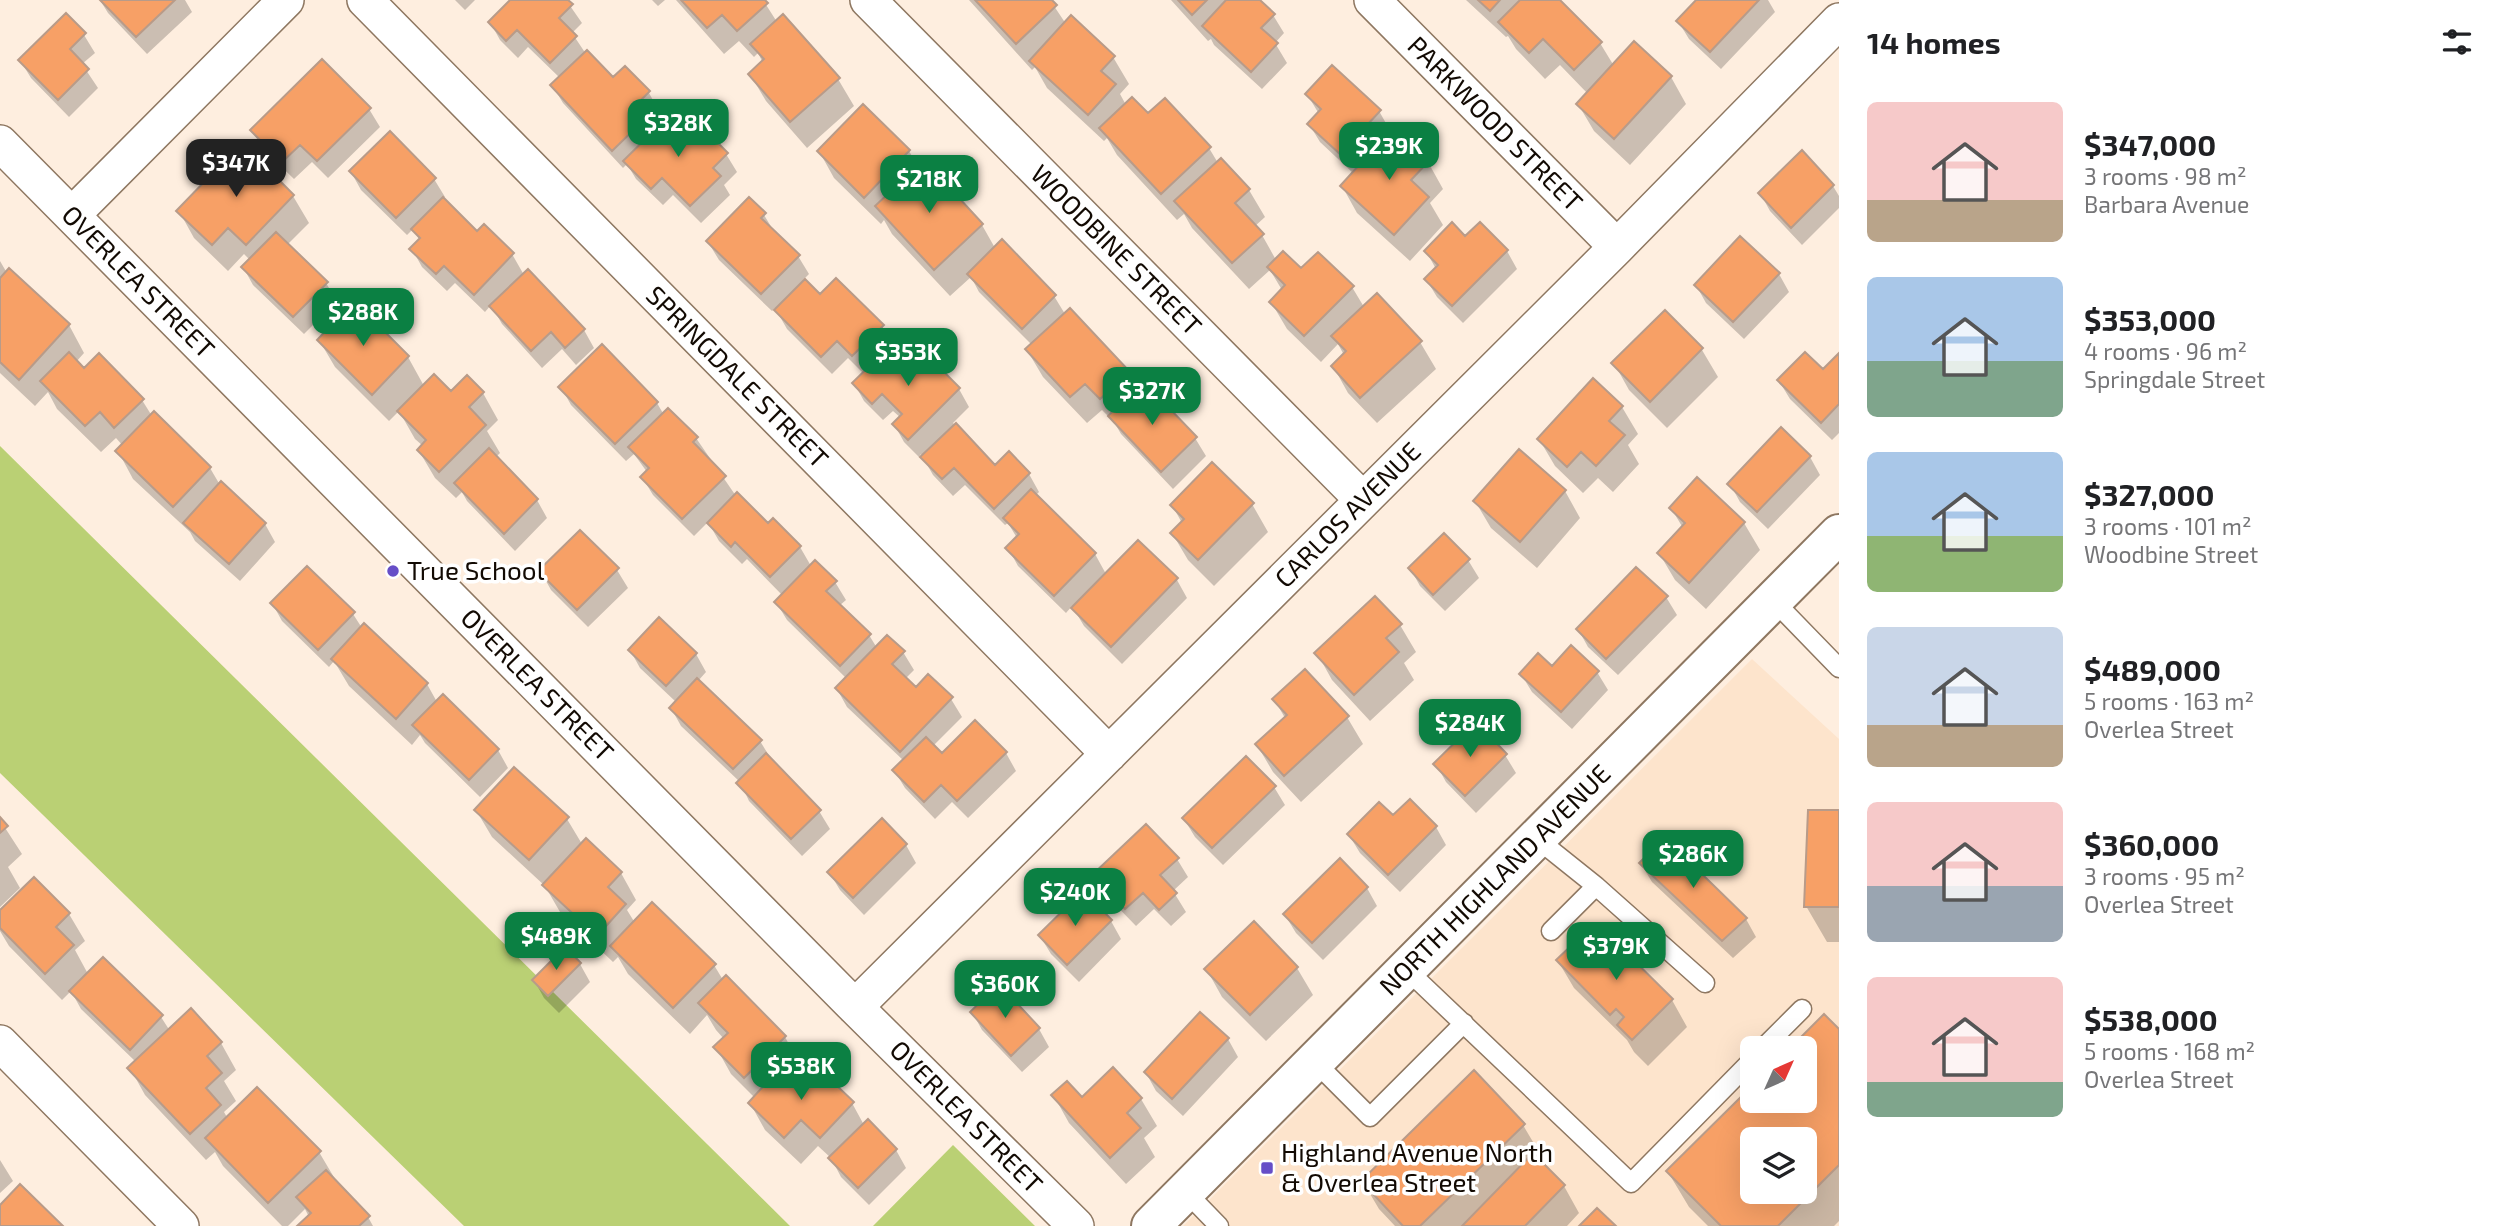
<!DOCTYPE html>
<html lang="en">
<head>
<meta charset="utf-8">
<style>
  body { margin:0; font-family:"Exo 2",sans-serif; background:#f6f6f6; color:#202124; height:100vh; display:flex; flex-direction:column; font-size:26px; white-space:nowrap }
  * { box-sizing:border-box; margin:0 }
  p { font-size:23px; color:#757577 }
  .icon { flex:none; width:38px; height:38px; fill:none; stroke:currentColor; stroke-width:2; stroke-linecap:round; stroke-linejoin:round }
  .map { position:relative; flex:1; overflow:hidden }
  .drawer { display:flex; flex-direction:column; background:#fff; width:665px }
  .drawer>* { flex:none }
  .needle { width:46px; rotate:45deg }
  .fabs { position:absolute; left:1740px; top:1036px; display:grid; gap:14px }
  .fabs a { display:grid; place-items:center; width:77px; height:77px; border-radius:10px; background:#fff; box-shadow:0 7px 28px #0002; font-size:35px }
  .price { position:absolute; translate:-50% -60px; padding:0 16px; border-radius:14px; background:#0b8043; color:#fff; font-size:23px; line-height:46px; filter:drop-shadow(0 2px 4px #0008) }
  .price::after { content:''; position:absolute; left:50%; top:42px; width:21px; height:16px; margin-left:-10px; background:inherit; clip-path:polygon(0 0,100% 0,50% 100%) }
  .price.selected { background:#222; color:#fff }
  ul { padding:0; list-style:none }
  li { display:flex; align-items:center; gap:21px; height:175px; padding:0 28px }
  li span { display:grid; place-items:center; flex:none; width:196px; height:140px; border-radius:10px; color:#555 }
  li>.icon { margin-inline-start:auto }
  span .icon { width:84px; height:84px; fill:#fffc; stroke-width:1 }
  li b { font-size:30px }
  h2 { display:flex; justify-content:space-between; align-items:center; height:84px; padding:0 28px; font-size:30px }
  main { display:flex; flex:1; min-height:0 }
  .map>svg:first-child { display:block }
  .built { fill:#fde4cc; fill-rule:evenodd }
  .green { fill:#bad074 }
  .shadow { fill:#0003; fill-rule:evenodd }
  .building { fill:#f7a066; stroke:#b89b89; stroke-width:2; fill-rule:evenodd }
  .lines { fill:none; stroke-linecap:round; stroke-linejoin:round }
  .service-casing { stroke:#8e7761; stroke-width:21 }
  .minor-casing { stroke:#8e7761; stroke-width:38 }
  .tertiary-casing { stroke:#8e7761; stroke-width:42 }
  .service { stroke:#fff; stroke-width:18 }
  .minor { stroke:#fff; stroke-width:35 }
  .tertiary { stroke:#fff; stroke-width:38 }
  .poi-dot { fill:#664ec7; stroke:#fff; stroke-width:2.5 }
  .labels { text-anchor:middle; stroke-width:7; stroke-linejoin:round; paint-order:stroke }
  .street-label { font-size:26px; fill:#120a03; stroke:#fff }
  .poi-label { font-size:26px; fill:#120a03; stroke:#fff; text-anchor:start }
</style>
</head>
<body>
<main>
<div class="map">
<svg width="1839" height="1226" viewBox="0 0 1839 1226">
  <rect width="100%" height="100%" fill="#feeedf"/>
  <!-- built -->
  <path class="built" d="M1752 659 1839 739V1226H1183ZM1752 1048H1804V1101H1752ZM1752 1139H1804V1192H1752Z"/>
  <!-- green -->
  <path class="green" d="M0 446 790 1226H464L0 773Z
    M953 1145 1035 1226H873Z"/>
  <!-- shadow -->
  <path class="shadow" d="M100 0H185L192 12 147 54 108 13Z
    M455 0H475L465 10Z
    M513 0H566L582 23 572 33 586 54 613 80 625 68 649 93 659 111 649 119 656 131H681L726 154 737 172 724 185 730 195 701 223 673 195 663 205 636 179 627 164 623 168 563 103 552 85 560 78 528 47 518 58 500 40 490 22Z
    M652 0H665L658 6Z
    M676 0H763L777 22 838 79 854 106 807 148 766 101 750 74 763 63 758 53 754 57 739 41 724 54Z
    M969 0H1050L1066 24 1113 57 1129 84 1120 94 1126 105 1209 148 1218 163 1249 190 1265 217 1254 227 1262 235 1276 260 1352 287 1364 307 1420 342 1436 369 1377 423 1348 393 1333 366 1344 355 1338 344 1321 362 1287 329 1271 302 1282 290 1270 270 1249 289 1192 228 1184 214 1177 220 1117 155 1107 138 1104 141 1047 88 1035 67 1032 70Z
    M1171 0H1257L1273 15 1284 33 1275 43 1287 63 1262 89 1214 45 1211 39 1208 41Z
    M1466 0H1558L1600 43 1614 66 1671 77 1686 104 1630 165 1594 131 1578 104 1588 94 1560 65 1545 79 1516 49 1508 36 1506 37Z
    M1698 0H1768L1775 12 1721 69 1689 39 1678 21Z
    M84 35 95 53 82 64 98 88 69 117 31 78 20 60Z
    M1307 94 1379 111 1391 132 1428 162 1443 189 1430 203 1443 225 1410 261 1357 213 1342 186 1353 173 1320 142 1309 124 1319 114Z
    M863 106 909 151 919 168 982 225 995 248 1054 296 1065 314 1128 373 1138 389 1195 438 1206 456 1173 489 1121 434 1114 422 1102 410 1087 423 1043 377 1027 350 1032 345 979 292 971 277 950 296 892 234 884 220 881 224 834 178 819 151Z
    M369 109 380 127 328 178 312 162 294 179 262 148 252 130Z
    M351 172 434 179 445 197 442 199 477 233 512 254 524 275 584 330 594 348 576 365 562 349 542 368 502 324 491 305 485 312 455 283 447 291 422 267 412 249 420 241 413 229 407 235 361 190Z
    M1833 186 1839 196V208L1802 245 1770 211 1760 193Z
    M293 196 309 223 287 245 326 283 337 301 304 334 253 285 243 267 250 260 244 254 228 271 194 238 179 211Z
    M764 215 775 233 798 256 809 274 803 280 820 297 882 326 893 344 886 351 901 365 918 348 959 389 969 407 953 423 995 467 1009 453 1029 474 1039 492 1035 496 1095 554 1106 574 1138 542 1177 580 1187 598 1122 664 1084 626 1072 606 1066 613 1018 566 1008 548 1017 538 1008 523 1005 525 965 485 953 496 933 475 921 454 919 457 904 442 894 424 901 418 893 411 883 420 864 401 854 383 864 374 848 358 832 374 787 329 775 308 772 311 719 260 708 242Z
    M1465 238 1507 251 1517 269 1463 323 1437 297 1426 279 1436 269 1426 251Z
    M0 261 7 273 69 325 84 353 76 362 84 370 142 400 152 416 154 414 210 468 220 485 265 524 275 542 240 581 195 541 190 532 133 479 118 451 123 446 116 438 101 452 57 409 48 392 35 406 0 373Z
    M1779 274 1789 292 1744 339 1706 303 1696 285Z
    M1665 312 1702 350 1718 377 1667 428 1629 390 1614 363Z
    M319 340 408 357 424 386 451 393H483L498 420 487 431 500 453 496 457 537 500 547 518 515 551 467 501 462 492 456 498 435 478 419 451 423 446 415 439 399 411 389 421 335 367Z
    M602 347 657 403 664 415 696 438 736 496 768 525 800 547 811 566 835 582 846 600 839 606 869 635 877 648 903 652 914 670 905 679 916 689 951 699 962 717 933 746 942 756 1006 753 1016 771 968 818 952 802 935 819 905 788 894 770 904 761 847 707 837 689 847 679 787 620 776 602 783 596 747 559 742 564 719 541 708 522 694 536 653 495 642 477 647 472 634 454 626 461 571 405 561 387Z
    M1839 356V433L1832 440 1790 399 1779 381 1823 372Z
    M1622 407 1638 434 1628 445 1639 464 1613 492 1598 478 1583 493 1555 466 1539 439Z
    M1810 457 1820 475 1768 529 1740 502 1730 484Z
    M1697 480 1744 523 1760 550 1706 609 1675 580 1659 553 1683 528 1671 508Z
    M1565 491 1580 518 1537 568 1491 528 1475 501Z
    M1252 504 1268 532 1214 586 1188 560 1172 533 1182 523 1172 505Z
    M1468 560 1479 578 1445 611 1420 586 1410 568Z
    M617 570 628 588 588 627 551 590 541 572Z
    M1666 597 1677 615 1618 675 1588 647 1578 629Z
    M272 603 353 614 362 628 427 684 437 702 498 750 508 768 480 797 425 743 420 735 412 745 349 686 334 661 329 667 282 621Z
    M659 620 696 654 706 672 698 681 760 741 771 759 819 811 830 829 802 856 749 801 740 782 681 726 671 708 676 702 640 668 630 650Z
    M1400 625 1416 652 1404 663 1414 680 1370 721 1332 680 1317 653Z
    M1552 668 1597 672 1608 690 1572 729 1532 692 1521 674Z
    M1274 699 1347 717 1363 744 1301 802 1273 772 1257 745 1285 718Z
    M1505 755 1516 773 1476 813 1446 782 1436 764Z
    M1274 787 1285 805 1223 865 1195 837 1184 819Z
    M476 810 567 819 582 844 621 873 636 900 627 910 635 923 714 965 723 980 726 977 785 1037 800 1064 789 1076 800 1087 852 1103 864 1125 896 1150 906 1168 869 1205 841 1177 831 1158 818 1146 801 1164 765 1130 750 1103 755 1098 731 1074 716 1047 724 1039 716 1030 707 1015 690 1034 628 974 618 957 613 962 560 912 545 886 492 837Z
    M1839 812V942H1827L1806 906Z
    M1393 818 1436 827 1446 845 1400 892 1360 853 1349 835Z
    M0 820 22 854 8 867 20 888 0 907Z
    M906 845 916 863 864 915 840 890 829 872Z
    M1177 859 1188 877 1173 891 1186 912 1171 926 1154 909 1136 926 1105 894 1095 876Z
    M1340 861 1367 888 1377 906 1323 960 1296 933 1285 915Z
    M1641 864 1746 919 1756 937 1733 958 1652 882Z
    M34 879 69 914 85 941 75 950 88 974 161 1017 170 1031 221 1043 236 1070 224 1081 236 1101 224 1112 228 1119 319 1152 335 1179 368 1217 373 1226H299L309 1217 305 1209 288 1226H282L223 1166 215 1152 206 1160 145 1095 130 1068 136 1062 81 1009 71 991 62 1000 9 946 0 931V912Z
    M1083 893 1111 921 1121 939 1079 982 1051 954 1040 936Z
    M1558 961 1672 1000 1687 1027 1648 1066 1634 1052 1627 1040 1574 988Z
    M580 964 590 982 559 1013 544 998 534 980Z
    M1297 968 1313 995 1266 1041 1222 997 1207 970Z
    M972 1012 1039 1029 1049 1047 1022 1072 982 1030Z
    M1824 1016 1839 1031V1221L1834 1226H1708L1689 1207 1668 1172 1752 1101H1804V1048H1792ZM1752 1139H1804V1192H1752Z
    M1228 1039 1238 1057 1183 1116 1156 1091 1146 1073Z
    M1113 1069 1141 1099 1157 1126 1144 1138 1155 1157 1126 1184 1069 1123 1054 1096 1082 1099Z
    M1523 1125 1539 1152 1534 1157 1564 1186 1579 1213 1567 1226H1395L1379 1209 1363 1182Z
    M0 1160 13 1181 0 1193Z"/>
  <!-- building -->
  <path class="building" d="M100 0H175L136 37Z
    M510 0H568L573 4 559 18 577 36 550 63 517 30 506 41 488 22Z
    M681 0H765L768 3 737 31 722 15 707 28Z
    M975 0H1052L1057 5 1016 44Z
    M1178 0H1207L1192 15Z
    M1226 0H1260L1275 14 1261 28 1278 43 1251 72 1202 26Z
    M1478 0H1500L1490 11Z
    M1520 0H1560L1602 42 1574 70 1543 39 1529 53 1498 22Z
    M1696 0H1759L1710 52 1676 21Z
    M66 13 86 33 70 49 89 69 58 100 18 60Z
    M783 14 840 78 790 122 748 74 764 59 750 44Z
    M1071 15 1115 56 1101 71 1116 84 1088 115 1029 61Z
    M1634 41 1672 76 1614 139 1576 104Z
    M587 50 613 77 625 66 650 91 638 103 649 115 612 151 550 85Z
    M322 59 371 108 317 161 300 145 282 162 250 130Z
    M1332 65 1381 110 1340 154 1307 124 1321 109 1305 94Z
    M1132 97 1148 113 1165 98 1211 147 1161 194 1099 128Z
    M863 104 910 150 864 198 817 151Z
    M669 116 681 128 692 117 728 153 713 168 721 176 690 206 662 178 651 189 623 161Z
    M1393 128 1429 161 1411 180 1429 197 1394 235 1340 186Z
    M390 131 436 178 396 218 349 171Z
    M242 143 294 195 246 245 228 228 212 245 176 211Z
    M1802 150 1834 185 1791 228 1758 193Z
    M1221 158 1250 189 1235 203 1264 234 1232 263 1174 201Z
    M924 160 983 224 934 270 875 206Z
    M443 197 477 231 484 224 514 253 474 295 444 266 436 274 409 249 420 238 411 229Z
    M749 197 766 213 761 218 800 255 761 294 706 241Z
    M1452 222 1465 236 1480 222 1508 250 1452 306 1424 279 1438 265 1424 251Z
    M276 232 328 282 293 317 241 267Z
    M1740 236 1780 273 1733 322 1694 285Z
    M1002 239 1056 295 1022 329 967 274Z
    M1283 251 1301 268 1318 252 1354 286 1304 336 1269 302 1285 285 1267 267Z
    M9 268 70 324 19 380 0 362V278Z
    M528 269 585 329 565 348 551 332 531 351 489 306Z
    M836 278 884 325 852 356 837 341 821 357 774 310 805 279 820 294Z
    M1377 293 1422 341 1360 398 1331 366 1346 351 1331 336Z
    M354 301 409 356 372 395 317 340Z
    M1070 308 1130 372 1100 399 1085 384 1070 397 1025 349Z
    M1665 310 1703 348 1650 402 1611 363Z
    M602 344 658 402 615 444 558 387Z
    M918 346 960 388 908 440 892 424 902 414 882 394 872 404 852 383 887 349 901 363Z
    M69 352 84 368 99 353 144 399 114 428 100 412 85 426 40 381Z
    M1805 352 1823 369 1839 353V404L1821 423 1777 380Z
    M434 374 451 391 467 375 484 392 469 407 486 425 439 472 417 450 426 440 397 411Z
    M1593 378 1623 406 1609 421 1625 435 1596 466 1581 452 1567 467 1537 439Z
    M1143 381 1197 437 1161 472 1108 416Z
    M668 408 698 437 693 442 726 476 682 519 640 477 649 468 628 447Z
    M154 411 211 467 173 507 115 451Z
    M956 423 995 465 1009 451 1030 473 994 509 954 468 942 479 920 457Z
    M1781 427 1811 456 1757 512 1727 484Z
    M489 448 538 499 504 534 454 483Z
    M1519 449 1566 490 1520 542 1473 501Z
    M1212 462 1254 503 1198 560 1170 533 1184 519 1170 505Z
    M1697 477 1745 522 1689 583 1657 553 1685 523 1669 508Z
    M221 481 266 523 229 564 183 523Z
    M1031 489 1096 553 1054 596 1005 548 1019 534 1003 518Z
    M737 492 768 523 773 518 801 546 770 577 735 542 731 547 707 523Z
    M580 530 619 568 577 610 538 571Z
    M1444 533 1470 559 1433 595 1408 568Z
    M1138 540 1178 578 1111 647 1071 608Z
    M815 560 837 581 826 591 871 634 840 666 774 602Z
    M307 566 355 612 318 650 270 603Z
    M1636 567 1668 596 1606 659 1576 629Z
    M1375 596 1402 624 1386 638 1399 652 1354 695 1314 653Z
    M659 617 697 653 666 686 628 650Z
    M364 623 428 683 396 719 331 659Z
    M887 635 905 651 892 664 916 687 928 674 953 697 900 752 835 688Z
    M1571 645 1599 671 1561 712 1519 674 1538 653 1552 666Z
    M1305 669 1349 716 1284 776 1255 744 1287 715 1272 699Z
    M697 678 762 740 733 769 669 708Z
    M443 694 499 749 469 780 412 725Z
    M975 720 1007 752 957 801 941 785 924 802 892 770 926 737 942 753Z
    M1476 722 1507 754 1465 796 1433 764Z
    M766 753 821 810 791 839 736 783Z
    M1246 756 1276 786 1212 848 1182 818Z
    M514 767 569 817 529 860 474 810Z
    M1410 799 1437 826 1388 875 1347 834 1379 802 1393 815Z
    M1808 810H1839V907H1804Z
    M0 817 8 826 0 833Z
    M882 818 907 844 853 898 827 872Z
    M1146 824 1179 858 1160 875 1177 893 1159 910 1143 893 1125 909 1092 875Z
    M586 838 622 872 608 887 626 904 597 936 542 885Z
    M1665 838 1747 918 1722 941 1639 863Z
    M1340 858 1368 887 1312 943 1283 914Z
    M34 877 70 913 56 927 74 945 45 974 0 928V910Z
    M1083 891 1112 920 1067 965 1038 935Z
    M652 902 716 964 673 1008 610 946Z
    M1254 921 1298 967 1250 1015 1204 969Z
    M1600 927 1673 999 1632 1040 1617 1025 1624 1017 1616 1009 1610 1015 1556 960 1573 944 1578 949Z
    M565 947 581 963 548 996 532 980Z
    M103 957 163 1015 130 1050 69 991Z
    M726 975 786 1036 744 1078 713 1047 728 1033 698 1003Z
    M999 984 1040 1028 1011 1056 970 1012Z
    M191 1008 222 1042 207 1056 222 1073 206 1088 221 1105 190 1134 127 1068Z
    M1200 1012 1229 1038 1172 1099 1144 1072Z
    M1824 1014 1839 1029V1165L1778 1226H1721L1666 1171 1752 1086V1101H1804V1048H1790ZM1752 1139H1804V1192H1752Z
    M781 1067 800 1084 817 1067 854 1102 820 1138 801 1120 784 1138 748 1103Z
    M1113 1067 1142 1098 1127 1113 1141 1128 1110 1158 1051 1095 1067 1081 1082 1097Z
    M1474 1070 1525 1124 1420 1226H1403L1361 1181Z
    M257 1087 321 1151 268 1203 205 1138Z
    M868 1119 897 1149 858 1188 828 1158Z
    M1533 1153 1565 1185 1525 1226H1462Z
    M326 1170 370 1216 359 1226H297L311 1213 296 1197Z
    M20 1184 63 1226H0V1205Z
    M1597 1208 1616 1226H1579Z"/>
  <g class="lines">
    <!-- service casing -->
    <g class="service-casing">
      <path id="service" d="M1773 600 1839 668
        M1536 838 1596 886 1705 983
        M1551 931 1596 886
        M1406 969 1631 1183 1752 1060
        M1763 1048 1802 1009
        M1314 1061 1370 1117 1464 1023
        M1185 1191 1219 1226"/>
    </g>
    <!-- minor casing -->
    <g class="minor-casing">
      <path id="minor" d="M365 0 1109 754
        M868 0 1363 500
        M1372 0 1617 247
        M0 143 855 1007 1076 1226
        M72 215 286 0
        M855 1007 1617 247 1839 21
        M0 1043 181 1226"/>
    </g>
    <!-- tertiary casing -->
    <g class="tertiary-casing">
      <path id="tertiary" d="M1151 1226 1839 534"/>
    </g>
    <!-- service -->
    <use href="#service" class="service"/>
    <!-- minor -->
    <use href="#minor" class="minor"/>
    <!-- tertiary -->
    <use href="#tertiary" class="tertiary"/>
  </g>
  <!-- markers -->
  <g class="poi-dot">
    <circle cx="393" cy="571" r="7"/>
    <rect x="1260" y="1161" width="14" height="14" rx="3.5"/>
  </g>
  <g class="labels">
    <!-- street labels -->
    <g class="street-label">
      <text transform="translate(1495 124) rotate(45)" y="9">PARKWOOD STREET</text>
      <text transform="translate(1116 250) rotate(45)" y="9">WOODBINE STREET</text>
      <text transform="translate(138 282) rotate(45)" y="9">OVERLEA STREET</text>
      <text transform="translate(737 377) rotate(45)" y="9">SPRINGDALE STREET</text>
      <text transform="translate(1348 515) rotate(-45)" y="9">CARLOS AVENUE</text>
      <text transform="translate(537 685) rotate(45)" y="9">OVERLEA STREET</text>
      <text transform="translate(1495 880) rotate(-45)" y="9">NORTH HIGHLAND AVENUE</text>
      <text transform="translate(966 1117) rotate(45)" y="9">OVERLEA STREET</text>
    </g>
    <!-- poi labels -->
    <g class="poi-label">
      <text x="407" y="580">True School</text>
      <text x="1281" y="1162">Highland Avenue North<tspan x="1281" dy="30">&amp; Overlea Street</tspan></text>
    </g>
  </g>
</svg>
<div class="fabs">
<a><svg class="needle" viewBox="-14 -14 28 28"><path d="M0-13l5 13h-10z" fill="#e53935"/><path d="M0 13l5-13h-10z" fill="#757577"/></svg></a>
<a><svg class="icon" aria-label="layers" viewBox="0 0 24 24"><path d="M12 4l9 5-9 5-9-5zM3 14l9 5 9-5"/></svg></a>
</div>
<b class="price" style="left:678px;top:159px">$328K</b>
<b class="price" style="left:1389px;top:182px">$239K</b>
<b class="price selected" style="left:236px;top:199px">$347K</b>
<b class="price" style="left:929px;top:215px">$218K</b>
<b class="price" style="left:363px;top:348px">$288K</b>
<b class="price" style="left:908px;top:388px">$353K</b>
<b class="price" style="left:1152px;top:427px">$327K</b>
<b class="price" style="left:1470px;top:759px">$284K</b>
<b class="price" style="left:1693px;top:890px">$286K</b>
<b class="price" style="left:1075px;top:928px">$240K</b>
<b class="price" style="left:556px;top:972px">$489K</b>
<b class="price" style="left:1616px;top:982px">$379K</b>
<b class="price" style="left:1005px;top:1020px">$360K</b>
<b class="price" style="left:801px;top:1102px">$538K</b>
</div>
<section class="drawer">
<h2>14 homes<svg class="icon" aria-label="filters" viewBox="0 0 24 24"><path d="M4 7h16M4 17h16"/><circle cx="9" cy="7" r="2"/><circle cx="15" cy="17" r="2"/></svg></h2>
<ul>
<li><span style="background:linear-gradient(#f6c9c9 70%,#b9a48a 0)"><svg class="icon" aria-label="home" viewBox="0 0 24 24"><path d="M3 11l9-7 9 7M6 9v11h12V9"/></svg></span><div><b>$347,000</b><p>3 rooms · 98 m²</p><p>Barbara Avenue</p></div></li>
<li><span style="background:linear-gradient(#a9c7e8 60%,#7fa58c 0)"><svg class="icon" aria-label="home" viewBox="0 0 24 24"><path d="M3 11l9-7 9 7M6 9v11h12V9"/></svg></span><div><b>$353,000</b><p>4 rooms · 96 m²</p><p>Springdale Street</p></div></li>
<li><span style="background:linear-gradient(#a9c7e8 60%,#8fb573 0)"><svg class="icon" aria-label="home" viewBox="0 0 24 24"><path d="M3 11l9-7 9 7M6 9v11h12V9"/></svg></span><div><b>$327,000</b><p>3 rooms · 101 m²</p><p>Woodbine Street</p></div></li>
<li><span style="background:linear-gradient(#c9d6e8 70%,#b9a48a 0)"><svg class="icon" aria-label="home" viewBox="0 0 24 24"><path d="M3 11l9-7 9 7M6 9v11h12V9"/></svg></span><div><b>$489,000</b><p>5 rooms · 163 m²</p><p>Overlea Street</p></div></li>
<li><span style="background:linear-gradient(#f6c9c9 60%,#9aa5b1 0)"><svg class="icon" aria-label="home" viewBox="0 0 24 24"><path d="M3 11l9-7 9 7M6 9v11h12V9"/></svg></span><div><b>$360,000</b><p>3 rooms · 95 m²</p><p>Overlea Street</p></div></li>
<li><span style="background:linear-gradient(#f6c9c9 75%,#7fa58c 0)"><svg class="icon" aria-label="home" viewBox="0 0 24 24"><path d="M3 11l9-7 9 7M6 9v11h12V9"/></svg></span><div><b>$538,000</b><p>5 rooms · 168 m²</p><p>Overlea Street</p></div></li>
</ul>
</section>
</main>
</body>
</html>
